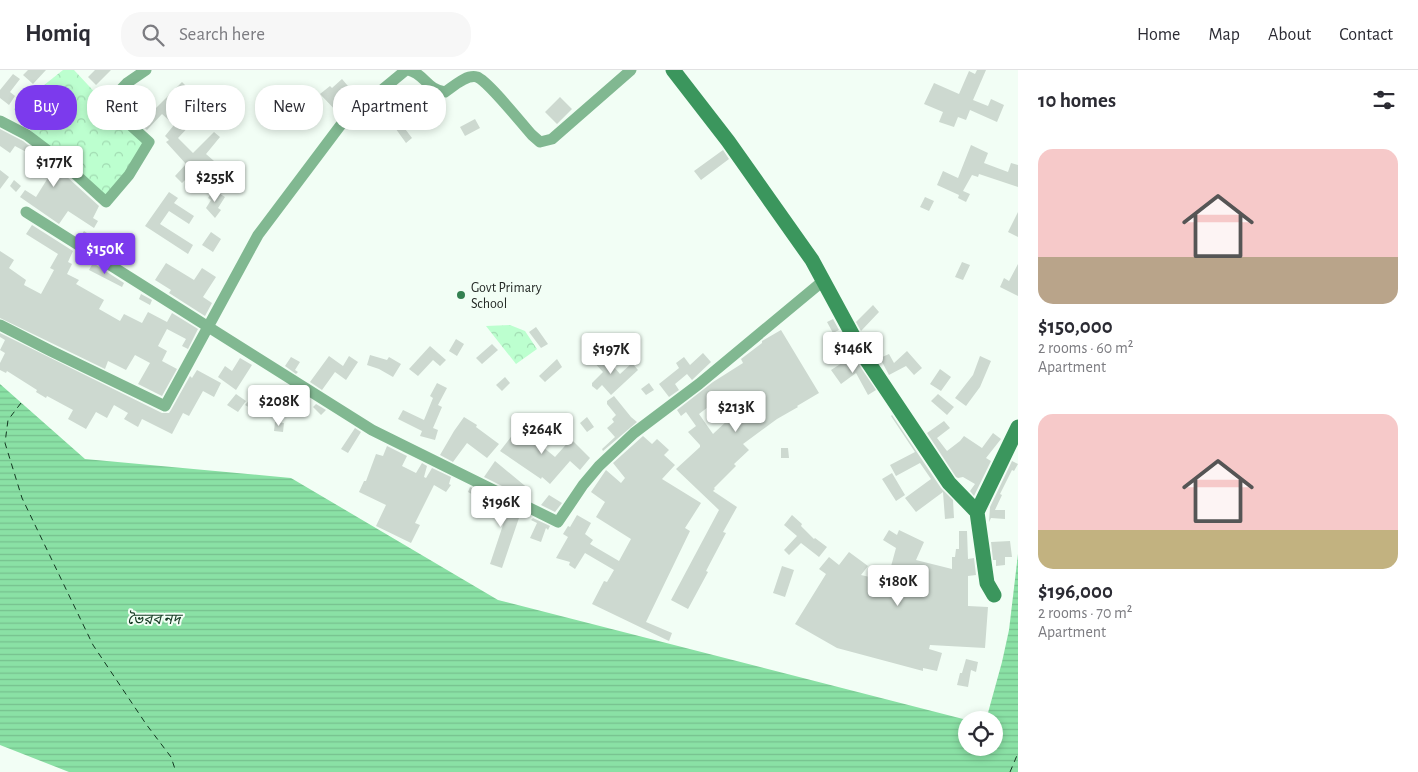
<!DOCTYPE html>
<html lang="en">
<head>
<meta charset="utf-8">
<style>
  body { margin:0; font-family:"Alegreya Sans","Noto Sans Bengali",sans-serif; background:#f7f7f7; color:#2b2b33; height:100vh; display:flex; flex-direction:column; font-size:19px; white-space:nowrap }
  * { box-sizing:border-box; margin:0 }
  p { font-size:16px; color:#7c7c81 }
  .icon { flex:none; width:28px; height:28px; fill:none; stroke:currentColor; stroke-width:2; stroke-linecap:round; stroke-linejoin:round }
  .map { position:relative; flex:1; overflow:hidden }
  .side { display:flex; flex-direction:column; background:#fff; width:400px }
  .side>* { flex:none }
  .hud { position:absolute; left:15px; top:15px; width:475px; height:45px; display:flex; gap:10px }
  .buttons { position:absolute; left:958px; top:641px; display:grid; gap:10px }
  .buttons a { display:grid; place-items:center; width:45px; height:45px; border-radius:50%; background:#fff; box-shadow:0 2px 8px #0003; font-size:25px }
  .price { position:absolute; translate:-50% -42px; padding:0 11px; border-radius:5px; background:#fff; color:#222; font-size:16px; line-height:32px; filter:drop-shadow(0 1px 2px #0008) }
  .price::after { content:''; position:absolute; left:50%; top:30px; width:15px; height:11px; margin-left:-8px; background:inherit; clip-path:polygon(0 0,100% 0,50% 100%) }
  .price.active { background:#7c3aed; color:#fff }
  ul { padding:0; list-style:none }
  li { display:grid; align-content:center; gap:10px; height:265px; padding:0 20px }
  li span { display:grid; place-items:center; height:155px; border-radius:15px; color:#555 }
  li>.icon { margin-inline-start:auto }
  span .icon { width:90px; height:90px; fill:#fffc; stroke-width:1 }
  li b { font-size:21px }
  h2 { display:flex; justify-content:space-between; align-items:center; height:60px; padding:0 20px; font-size:21px }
  .chip { padding:0 18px; border-radius:20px; background:#fff; box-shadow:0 2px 8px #0003; font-size:18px; line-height:45px }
  .chip.active { background:#7c3aed; color:#fff }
  header { display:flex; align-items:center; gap:30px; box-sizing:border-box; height:70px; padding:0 25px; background:#fff; border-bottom:1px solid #e1e1e2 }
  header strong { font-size:24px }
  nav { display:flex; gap:28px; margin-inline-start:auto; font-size:18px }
  .search { width:350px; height:45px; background:#f7f7f7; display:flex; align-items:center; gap:12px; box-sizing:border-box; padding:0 18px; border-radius:20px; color:#7c7c81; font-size:19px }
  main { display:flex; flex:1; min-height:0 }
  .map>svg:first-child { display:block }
  .park { fill:url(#park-crowns) }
  .water { fill:url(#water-rules) }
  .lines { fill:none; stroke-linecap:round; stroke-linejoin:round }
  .ferry { stroke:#133821; stroke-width:1; stroke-dasharray:6 5; stroke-linecap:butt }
  .building { fill:#cdd9d0; fill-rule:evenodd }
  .street { stroke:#81b891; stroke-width:11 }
  .secondary { stroke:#3b965d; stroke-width:15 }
  .poi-dot { fill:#348151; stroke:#f2fef5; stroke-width:2 }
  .labels { text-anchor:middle; stroke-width:4; stroke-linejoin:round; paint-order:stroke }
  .poi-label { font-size:14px; fill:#252a26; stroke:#f2fef5; text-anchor:start }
  .water-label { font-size:15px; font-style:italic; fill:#133821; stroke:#f2fef5 }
</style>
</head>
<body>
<header>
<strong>Homiq</strong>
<div class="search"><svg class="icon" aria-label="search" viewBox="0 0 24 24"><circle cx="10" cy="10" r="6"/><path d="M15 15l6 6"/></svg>Search here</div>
<nav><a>Home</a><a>Map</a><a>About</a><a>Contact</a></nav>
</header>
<main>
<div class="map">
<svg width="1018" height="702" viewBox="0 0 1018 702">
  <defs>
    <pattern id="park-crowns" width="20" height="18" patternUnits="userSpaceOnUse" patternTransform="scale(1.25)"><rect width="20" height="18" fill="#bcffcf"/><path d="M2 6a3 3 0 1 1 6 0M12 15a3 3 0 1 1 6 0" fill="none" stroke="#a1dbb2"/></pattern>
    <pattern id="water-rules" width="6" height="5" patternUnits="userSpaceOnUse" patternTransform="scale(1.25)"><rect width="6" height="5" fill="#8ae1a5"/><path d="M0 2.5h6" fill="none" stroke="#77c18e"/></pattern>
  </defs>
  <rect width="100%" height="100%" fill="#f2fef5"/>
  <!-- park -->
  <path class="park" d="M63 0H74L102 30 148 72 106 130 35 66 14 39Z
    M510 255 525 261 537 279 516 294 486 256Z"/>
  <!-- water -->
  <path class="water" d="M0 314 85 389 291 408 498 530 967 650 966 678H994V650H986L1002 592 1009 560 1018 484V702H69L0 675Z"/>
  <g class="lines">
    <!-- ferry -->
    <path class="ferry" d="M21 333 8 350 5 373 22 428 93 575 146 654 171 687 176 702
      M1010 702 1018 683"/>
  </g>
  <!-- building -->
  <path class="building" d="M28 0H46L33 14 23 5Z
    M95 0H111L96 15 88 7Z
    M977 0H986L973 30 988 36 991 29 1004 35 997 52 970 40 966 50 958 47 954 57 939 52 943 42 924 34 934 13 959 24 969 1 975 4Z
    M13 4 20 9 10 22 15 26 9 35 0 28V20Z
    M342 9 359 29 340 45 320 24 330 16 332 18Z
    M182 12 198 28 195 30 214 46 204 59 195 50 178 68 193 83 214 62 220 67 206 84 214 91 202 103 197 98 182 113 175 106 186 94 166 72 169 70 165 66 174 55 162 44 147 60 118 34 122 29 126 34 124 37 138 48 145 41 149 45Z
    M560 27 572 39 557 54 545 42Z
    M475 49 480 58 465 66 460 57Z
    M399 51 412 68 406 73 393 55Z
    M0 59 23 71 55 96 99 136 93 148 98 151 94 158 68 141 59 154 20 127 25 120 36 127 51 103 35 93 33 98 25 94 30 84 15 76 10 83 0 76Z
    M971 75 988 83 984 93 1008 102 1011 93 1018 95V117L979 104 978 107 972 105 963 121 970 124 966 132 958 128 959 125 937 115 943 101 958 108Z
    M723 80 729 89 701 110 694 101Z
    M0 100 9 107 0 119Z
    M14 110 21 116 16 122 10 116Z
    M214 120 225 127 218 138 221 140 215 148 206 138 211 130 208 128Z
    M169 122 178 128 174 133 194 146 189 154 169 141 160 154 193 175 188 184 145 156Z
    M925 127 934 131 929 141 920 137Z
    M1018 142V167L1008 162Z
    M32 155 73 181 68 192 72 194 67 204 79 210 76 214 104 230 99 239 120 251 124 244 142 253 148 242 167 252 172 243 198 259 188 279 182 276 186 269 167 259 158 276 167 281 162 291 177 299 162 326 138 314 150 293 135 285 126 300 108 291 105 299 0 248V181L14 190 9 198 26 210 24 215 41 224 54 200 50 198 58 184 26 164Z
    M84 161 108 177 104 182 80 167Z
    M211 162 221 169 213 182 202 175Z
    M962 192 970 195 963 210 955 207Z
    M93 193 124 213 122 217 89 200Z
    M166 193 194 210 202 198 216 207 203 227 212 233 205 246 169 223 171 220 155 210Z
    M1018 194V226L1000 217 1004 208 1009 211Z
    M141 224 152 230 150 235 139 229Z
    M873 235 879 242 861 261 856 252Z
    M833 249 839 260 833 263 827 252Z
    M536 257 548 274 541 278 529 262Z
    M781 260 819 323 797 336 798 337 777 349 743 374 749 380 734 394 736 396 714 418 715 419 713 421 737 437 723 462 726 463 706 501 708 502 688 539 671 530 719 440 676 399 700 377V375L688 362 696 356 686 342 681 346 677 340 713 312 743 293 741 289 762 273V271ZM717 330 730 348 713 364 699 344Z
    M0 263 162 343H169L171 340 190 306 192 308 197 300 221 313 214 327 203 321 189 346 183 343 172 364 142 349 138 357 124 349 128 343 114 335 107 348 96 342 86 359 68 349 73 340 47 326 46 328 36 322 37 320 7 301 6 303 0 300V293L5 283 0 280 5 270 0 267Z
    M456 269 464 274 457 286 449 281Z
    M492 274 498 280 482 294 476 288Z
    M430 276 446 290 440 296 433 290 418 306 409 299Z
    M907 281 922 298 914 305 906 296 889 305 880 288 889 284 894 293Z
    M598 283 606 291 608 290 620 304 632 293 638 300 611 325 602 315 597 320 592 316V313L603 302 591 289Z
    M703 283 711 292 692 310 687 304 675 314 679 320 669 327 659 314 679 298 676 293 684 287 690 295Z
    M370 285 387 290 389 287 401 294 393 307 379 299 367 295Z
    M329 286 343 296 349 286 358 292 346 310 335 302 322 320 310 312Z
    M853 286 876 320 868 325 856 303 841 314 831 300Z
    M980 286 991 291 980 317 966 336 955 328 973 305Z
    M291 287 300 292 295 300 298 302 296 304 285 296Z
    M240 288 252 295 236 320 218 307 225 296 232 301Z
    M557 289 562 297 545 312 539 306Z
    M940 299 951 307 941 321 930 314Z
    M505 307 510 313 502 321 496 315Z
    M437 313 447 318 438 335 442 337 433 358 438 360 435 370 420 366 422 361 398 349 403 340 424 350 433 328 430 326Z
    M649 313 654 320 646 325 641 319Z
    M258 320 264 325 252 339 245 335Z
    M236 324 246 331 238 342 227 335Z
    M938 324 954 337 947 345 931 331Z
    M614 326 631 347 637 352 603 381 602 379 615 367 607 358 614 352 612 349 616 345 607 334V331Z
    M316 334 326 340 321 345 313 337Z
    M892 345 941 418 953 430 954 448 945 449 943 422 916 442 905 428 931 409 920 393 896 406 890 395 915 382 891 346Z
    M464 347 477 355 476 357 499 374 487 388 467 373 453 392 440 385 454 361Z
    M587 347 594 357 587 362 580 353Z
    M944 351 950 358 937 368 947 381 960 371 964 366 982 378 993 363 1001 369 986 388 991 391 974 426 970 421 975 414 963 407 958 408 956 407 927 363Z
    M275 352 284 353 283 362 274 361Z
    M521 354 534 365 532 368 555 387 571 369 590 388 580 400 570 391 550 414 542 407 541 409 500 381Z
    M355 358 361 362 348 383 341 379Z
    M643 366 652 374 657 369 669 380 664 385 675 395 662 409 701 433 685 458 690 461 646 552 672 563 669 571 592 534 604 511 607 512 614 500 585 483 575 499 569 495 570 492 556 488 568 467 563 464 568 456 570 457 577 445 591 453 585 464 593 470 590 474 619 491 631 469 596 447 605 432 591 422 606 400 621 413 625 408 613 393Z
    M387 376 407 386 402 396 416 403 422 393 427 396 424 407 426 408 432 398 451 407 449 414 451 415 446 422 434 415 415 453 420 455 411 473 376 456 386 435 359 422 364 411H366L376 384 383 386Z
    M781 378H788L789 388H781Z
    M495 391 530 420 524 427 484 407Z
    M1012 391 1018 394 1014 401 1012 400 1000 424 1002 425 995 440H1005V449L991 448 989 452 990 437Z
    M892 403 905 425 896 431 882 409Z
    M470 417 521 442 502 498 490 494 507 443 468 422Z
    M549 425 562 433 555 442 541 435Z
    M792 445 802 454 801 456 814 469 815 468 827 477 819 487 801 473 789 485 784 480 797 466 784 455Z
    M533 448 550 456 548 460 546 458 541 472 530 468 537 453 531 450Z
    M889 460 897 465 899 460 924 472 916 490 952 499V487H955L956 479H959V461H967L968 489 974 488 976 505 968 506V536L988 537 985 578 930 575 929 579 942 583 937 601 923 598V601L837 578 795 554 826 504 819 499 829 487 839 495 849 482 868 496 861 505 887 511 896 478 883 470Z
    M1010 471 1012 487H1005V495L996 496V490H993L991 472Z
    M782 496 794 500 785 527 773 523Z
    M966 589 978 592 976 602 971 600 968 617 957 615 960 603H962Z"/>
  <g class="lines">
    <!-- street -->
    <path class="street" d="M408 0C425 4 426 19 445 22 453 17 466 4 477 7 488 11 522 54 532 65L540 72 552 69 631 0
      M0 51 27 65 60 90 106 132 129 105 149 72 107 34 127 13 146 0
      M26 142 372 360 558 452 583 415 599 396 634 363 699 314 823 211
      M0 255 51 281 165 336 258 165 343 52 406 0"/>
    <!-- secondary -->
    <path class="secondary" d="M673 0 728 71 812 190 864 286 949 413 977 442 987 513 994 525
      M977 442 1018 357"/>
  </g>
  <!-- markers -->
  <circle class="poi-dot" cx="461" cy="225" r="5"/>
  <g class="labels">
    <!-- poi labels -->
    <g class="poi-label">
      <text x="471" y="222">Govt Primary<tspan x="471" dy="16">School</tspan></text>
    </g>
    <!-- water labels -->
    <g class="water-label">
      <text x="154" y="554">ভৈরব নদ</text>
    </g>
  </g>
</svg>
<div class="buttons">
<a><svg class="icon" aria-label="locate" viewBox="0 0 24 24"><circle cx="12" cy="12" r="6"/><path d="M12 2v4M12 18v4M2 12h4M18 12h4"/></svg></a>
</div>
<b class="price" style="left:54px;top:118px">$177K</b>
<b class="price" style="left:215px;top:133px">$255K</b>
<b class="price active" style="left:105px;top:205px">$150K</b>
<b class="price" style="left:853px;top:304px">$146K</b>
<b class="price" style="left:611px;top:305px">$197K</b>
<b class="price" style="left:279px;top:357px">$208K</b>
<b class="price" style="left:736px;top:363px">$213K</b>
<b class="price" style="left:542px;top:385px">$264K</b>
<b class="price" style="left:501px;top:458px">$196K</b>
<b class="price" style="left:898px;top:537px">$180K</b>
<div class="hud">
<a class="chip active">Buy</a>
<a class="chip">Rent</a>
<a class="chip">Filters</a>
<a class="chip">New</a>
<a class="chip">Apartment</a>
</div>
</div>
<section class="side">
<h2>10 homes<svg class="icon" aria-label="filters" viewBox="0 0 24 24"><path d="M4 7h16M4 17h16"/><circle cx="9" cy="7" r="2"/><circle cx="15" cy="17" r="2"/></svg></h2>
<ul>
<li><span style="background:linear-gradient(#f6c9c9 70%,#b9a48a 0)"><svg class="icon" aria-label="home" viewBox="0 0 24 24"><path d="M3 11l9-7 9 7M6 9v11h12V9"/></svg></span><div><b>$150,000</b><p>2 rooms · 60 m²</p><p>Apartment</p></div></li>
<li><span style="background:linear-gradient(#f6c9c9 75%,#c2b280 0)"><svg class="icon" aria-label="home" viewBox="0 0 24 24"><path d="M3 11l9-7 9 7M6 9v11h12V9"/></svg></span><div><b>$196,000</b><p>2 rooms · 70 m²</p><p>Apartment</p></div></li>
</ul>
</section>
</main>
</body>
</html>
